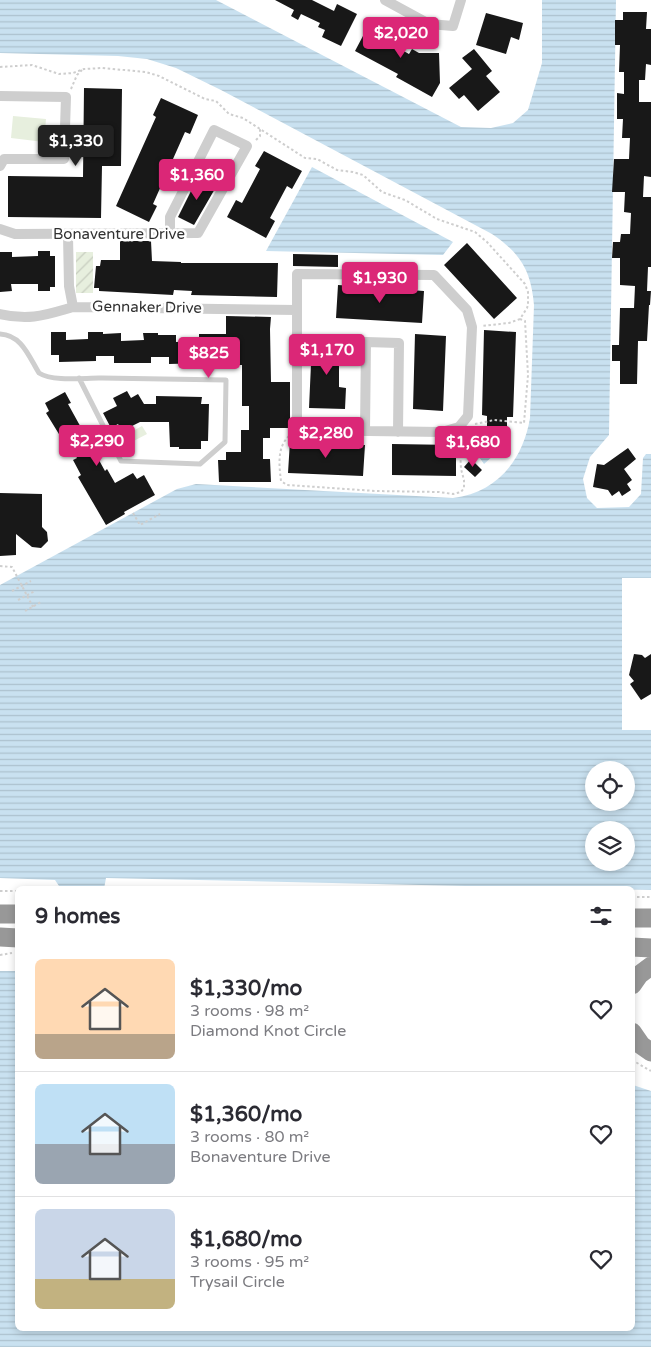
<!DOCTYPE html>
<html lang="en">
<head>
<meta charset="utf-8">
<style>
  body { margin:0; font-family:"Varela Round",sans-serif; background:#f2f2f3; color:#2b2b33; height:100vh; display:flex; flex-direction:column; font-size:19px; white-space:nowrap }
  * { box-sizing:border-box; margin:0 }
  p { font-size:16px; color:#7c7c81 }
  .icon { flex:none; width:28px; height:28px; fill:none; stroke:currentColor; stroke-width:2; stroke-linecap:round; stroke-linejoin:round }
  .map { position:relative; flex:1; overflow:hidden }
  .panel { position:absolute; left:15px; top:886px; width:620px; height:445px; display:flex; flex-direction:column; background:#fff; border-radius:8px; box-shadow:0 2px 8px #0003 }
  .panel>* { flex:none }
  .tools { position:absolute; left:585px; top:761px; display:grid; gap:10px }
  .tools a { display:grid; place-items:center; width:50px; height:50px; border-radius:50%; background:#fff; box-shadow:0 2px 8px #0003; font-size:25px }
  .price { position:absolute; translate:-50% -42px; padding:0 11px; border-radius:5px; background:#db2777; color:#fff; font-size:16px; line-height:32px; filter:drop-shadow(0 1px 2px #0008) }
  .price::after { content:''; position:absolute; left:50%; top:30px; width:15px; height:11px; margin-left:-8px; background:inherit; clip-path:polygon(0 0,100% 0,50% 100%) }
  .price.on { background:#222; color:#fff }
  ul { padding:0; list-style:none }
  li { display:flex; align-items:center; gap:15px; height:125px; padding:0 20px }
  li+li { border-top:1px solid #e1e1e2 }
  li span { display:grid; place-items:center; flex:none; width:140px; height:100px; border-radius:8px; color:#555 }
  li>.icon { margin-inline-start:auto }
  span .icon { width:60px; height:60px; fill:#fffc; stroke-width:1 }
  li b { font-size:21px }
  h2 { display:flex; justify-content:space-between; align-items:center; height:60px; padding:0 20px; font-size:21px }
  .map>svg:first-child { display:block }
  .garden { fill:url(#garden-furrows) }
  .pitch { fill:#e7efde }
  .water { fill:url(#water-rules); fill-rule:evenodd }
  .building { fill:#181818 }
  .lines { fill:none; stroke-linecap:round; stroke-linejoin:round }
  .path { stroke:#cecece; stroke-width:2; stroke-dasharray:2.5 2.5; stroke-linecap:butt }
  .lane { stroke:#cecece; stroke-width:5 }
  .street { stroke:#cecece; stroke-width:10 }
  .highway { stroke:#989898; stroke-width:19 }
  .labels { text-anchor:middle; stroke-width:5; stroke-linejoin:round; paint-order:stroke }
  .street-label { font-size:15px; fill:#313131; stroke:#fff }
</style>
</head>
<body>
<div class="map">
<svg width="651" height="1347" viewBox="0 0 651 1347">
  <defs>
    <pattern id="garden-furrows" width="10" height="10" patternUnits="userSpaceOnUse" patternTransform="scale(1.25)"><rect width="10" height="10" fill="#e7efde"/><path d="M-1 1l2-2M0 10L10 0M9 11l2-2" fill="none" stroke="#c7cdbf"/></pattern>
    <pattern id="water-rules" width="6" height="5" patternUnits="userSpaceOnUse" patternTransform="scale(1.25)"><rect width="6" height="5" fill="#c9e1f0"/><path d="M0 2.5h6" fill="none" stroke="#adc2ce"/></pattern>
  </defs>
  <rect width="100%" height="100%" fill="#fff"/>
  <!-- garden -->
  <path class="garden" d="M76 252H93V293H76Z"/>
  <!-- pitch -->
  <path class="pitch" d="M13 116 46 119 44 142 11 138Z
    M142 426 147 434 126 445 122 437Z"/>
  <!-- water -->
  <path class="water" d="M0 0H216L461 127 491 128 513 123 528 110 542 63V0H616L609 435 590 457 583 479 587 498 597 508 629 507 641 494 643 458 646 454H651V578H622V730H651V890L106 878 104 889H61L55 880 0 878V585L177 489 196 484 453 498C497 493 523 460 530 418L534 305C531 270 520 253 492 234L221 90 176 68 147 59 118 56 0 53ZM594 770H626V802H594ZM594 830H626V862H594Z
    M312 167 453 242 443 255 266 251Z
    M489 442 496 447V442H504V451L501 455H494L484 464 477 454Z
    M0 971H17L18 1329H632L633 1085 651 1091V1347H0Z"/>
  <!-- building -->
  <path class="building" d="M275 0H312L334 11 337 4 357 14 341 46 322 37 325 30 318 27 320 23 301 14 298 20 291 16 294 10Z
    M623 12H647L646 29H651V65L646 64 645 80H639V102H651V177L644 176 643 197H651V267H648L647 291H651L650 305H649L647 341H638L637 384H620V361H612V345H619L620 308H634L635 286 620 285V258H612L613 242H620L621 234H630L631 213 624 212 625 192H612L614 159H629L630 138H622L623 119H617V93L624 94V72H619L620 45H615V20H623Z
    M486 13 523 23 519 40 511 37 506 54 476 45Z
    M373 17 386 23 382 30 394 37 391 44 409 54 412 49 419 53H439L440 83 432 97 396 77 398 74 355 51Z
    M474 49 492 71 486 76 500 92 478 111 464 95 459 99 449 88 472 69 462 58Z
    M84 88 122 89 121 166H102L101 218 8 217V176L83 177Z
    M161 98 198 115 190 134 185 132 153 204 157 206 149 222 116 206 156 117 153 115Z
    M264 151 302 171 292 189 287 186 270 218 275 221 266 238 227 217 236 200 242 203 260 169 255 166Z
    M198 177 216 187 194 225 178 217Z
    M120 241H151L152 261 181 262V263H278L277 297 191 295 192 291 174 290 173 295 99 291V288H94L96 266H100L101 260H120Z
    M467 243 517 298 494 319 444 265Z
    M38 251H50V256H55V287H50V291H38V284H11L12 291 0 292V252H12V257L38 256Z
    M293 254 338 255V267L293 266Z
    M338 285 424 291 422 323 336 318Z
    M226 316 271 317 270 329 271 382H290V428H270V438H263V459H270L271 482H219L218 460H226V452H241V430H249V406H242V365H225V358H206V363L169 364V357H151V363H114V356H96V361L59 362V355H51V332H66V340L88 339V332H103V334L121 333V341L144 340 143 333H158V335H176V342L199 341V334H226Z
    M484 330 516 332 513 417H507V437H487V416L482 415Z
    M415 334 446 336 443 411 413 409Z
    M312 342 347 344 346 366H339V387L346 388 345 409 309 408Z
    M127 391 131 398 138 394 144 404H156V396L202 397 201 404H209L208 441H201V449H179V447H170L169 422H140L122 431 118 424 111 428 103 413 117 406 113 398Z
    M65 392 71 403 68 404 105 471 107 469 115 483 133 473 137 479 144 475 155 495 124 512 125 514 106 525 78 477 81 475 73 460 77 458 65 437 62 439 46 413 49 411 45 403Z
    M290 441 365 445 363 476 288 473Z
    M392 444 456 445V476L392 475Z
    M628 448 636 459 624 469 632 480 627 484 631 490 622 496 619 491 612 496 608 490 593 487 597 464 604 465Z
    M471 459 482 470 475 477 464 467Z
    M0 493 42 494V527L47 532 48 541 41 548 32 547 16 534V555L0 556Z
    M634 654 642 655 645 658 651 654V694L641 700 630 684 634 681 629 675Z"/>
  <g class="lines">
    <!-- path -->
    <path class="path" d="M0 67 32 65 59 74 73 73 84 69 102 68 146 72 159 76 205 99 216 101 229 114 243 118 305 158 317 159 337 170 353 172 363 175 382 192 405 200 437 219 475 232 487 242 525 284 528 292V305L527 308 520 319 509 323 481 326
      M71 89 77 75 82 70
      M256 140 260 136V129
      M475 424 494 420 524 423 528 375 525 321 520 319
      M289 436C277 447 279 465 281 481L287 485 376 491 439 492 453 494 461 492 464 488V480L461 469 460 449 463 436
      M133 513 140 525 160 514
      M0 566 12 567 33 607
      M12 591 31 581
      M18 600 35 591
      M25 611 41 602
      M0 891H18
      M632 897H651
      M0 955 12 953
      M632 1060 651 1071"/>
    <!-- lane -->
    <path class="lane" d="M0 334C22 335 29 357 39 373 53 382 83 378 99 378 141 379 183 379 226 380L225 442 200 464 121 461 79 378"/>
    <!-- street -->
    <path class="street" d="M385 0 429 24 453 26 461 0
      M0 96 66 97 64 159H4L0 166
      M0 229 15 234 198 233 247 146 214 130 170 217V234
      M68 235 69 286 73 307
      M297 274 434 275 467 310 472 327 468 416 459 427 442 432 297 430Z
      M0 314C30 321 45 315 73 307L297 310
      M365 431 366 342 399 343 398 432"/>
    <!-- highway -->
    <path class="highway" d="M0 914H18
      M632 918H651
      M0 937 18 938
      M632 947 651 948
      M632 985 639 975 651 966
      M632 1032 641 1045 651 1052"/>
  </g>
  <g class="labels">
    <!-- street labels -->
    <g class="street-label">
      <text x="119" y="239">Bonaventure Drive</text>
      <text transform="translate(147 307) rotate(1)" y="5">Gennaker Drive</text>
    </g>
  </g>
</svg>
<div class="tools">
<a><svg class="icon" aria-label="locate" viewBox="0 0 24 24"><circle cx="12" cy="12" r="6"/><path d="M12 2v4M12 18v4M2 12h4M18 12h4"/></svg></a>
<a><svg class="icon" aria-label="layers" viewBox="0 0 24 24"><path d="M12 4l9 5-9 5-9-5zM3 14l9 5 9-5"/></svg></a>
</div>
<b class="price" style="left:401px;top:59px">$2,020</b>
<b class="price on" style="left:76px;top:167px">$1,330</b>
<b class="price" style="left:197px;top:201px">$1,360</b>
<b class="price" style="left:380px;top:304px">$1,930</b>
<b class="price" style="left:327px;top:376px">$1,170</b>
<b class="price" style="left:209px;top:379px">$825</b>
<b class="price" style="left:326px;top:459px">$2,280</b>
<b class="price" style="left:97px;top:467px">$2,290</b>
<b class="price" style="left:473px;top:468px">$1,680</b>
<section class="panel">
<h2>9 homes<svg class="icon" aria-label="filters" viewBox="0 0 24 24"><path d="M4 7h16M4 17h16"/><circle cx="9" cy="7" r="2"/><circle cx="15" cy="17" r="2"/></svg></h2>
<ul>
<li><span style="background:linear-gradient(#ffd9b3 75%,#b9a48a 0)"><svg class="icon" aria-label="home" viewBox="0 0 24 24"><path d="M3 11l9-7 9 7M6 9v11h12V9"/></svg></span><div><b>$1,330/mo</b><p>3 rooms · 98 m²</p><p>Diamond Knot Circle</p></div><svg class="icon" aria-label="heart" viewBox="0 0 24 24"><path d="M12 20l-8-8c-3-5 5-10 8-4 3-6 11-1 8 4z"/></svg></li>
<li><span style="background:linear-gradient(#bfe0f5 60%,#9aa5b1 0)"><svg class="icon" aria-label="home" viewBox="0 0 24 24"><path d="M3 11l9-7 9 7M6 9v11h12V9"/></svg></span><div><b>$1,360/mo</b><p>3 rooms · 80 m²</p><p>Bonaventure Drive</p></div><svg class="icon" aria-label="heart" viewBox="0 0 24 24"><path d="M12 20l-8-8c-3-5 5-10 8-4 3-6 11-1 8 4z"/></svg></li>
<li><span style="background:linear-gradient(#c9d6e8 70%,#c2b280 0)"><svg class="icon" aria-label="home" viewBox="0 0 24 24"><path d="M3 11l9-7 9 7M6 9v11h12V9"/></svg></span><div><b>$1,680/mo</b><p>3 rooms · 95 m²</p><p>Trysail Circle</p></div><svg class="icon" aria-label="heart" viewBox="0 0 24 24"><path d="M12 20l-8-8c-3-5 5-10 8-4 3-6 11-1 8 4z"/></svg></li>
</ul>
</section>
</div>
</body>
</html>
